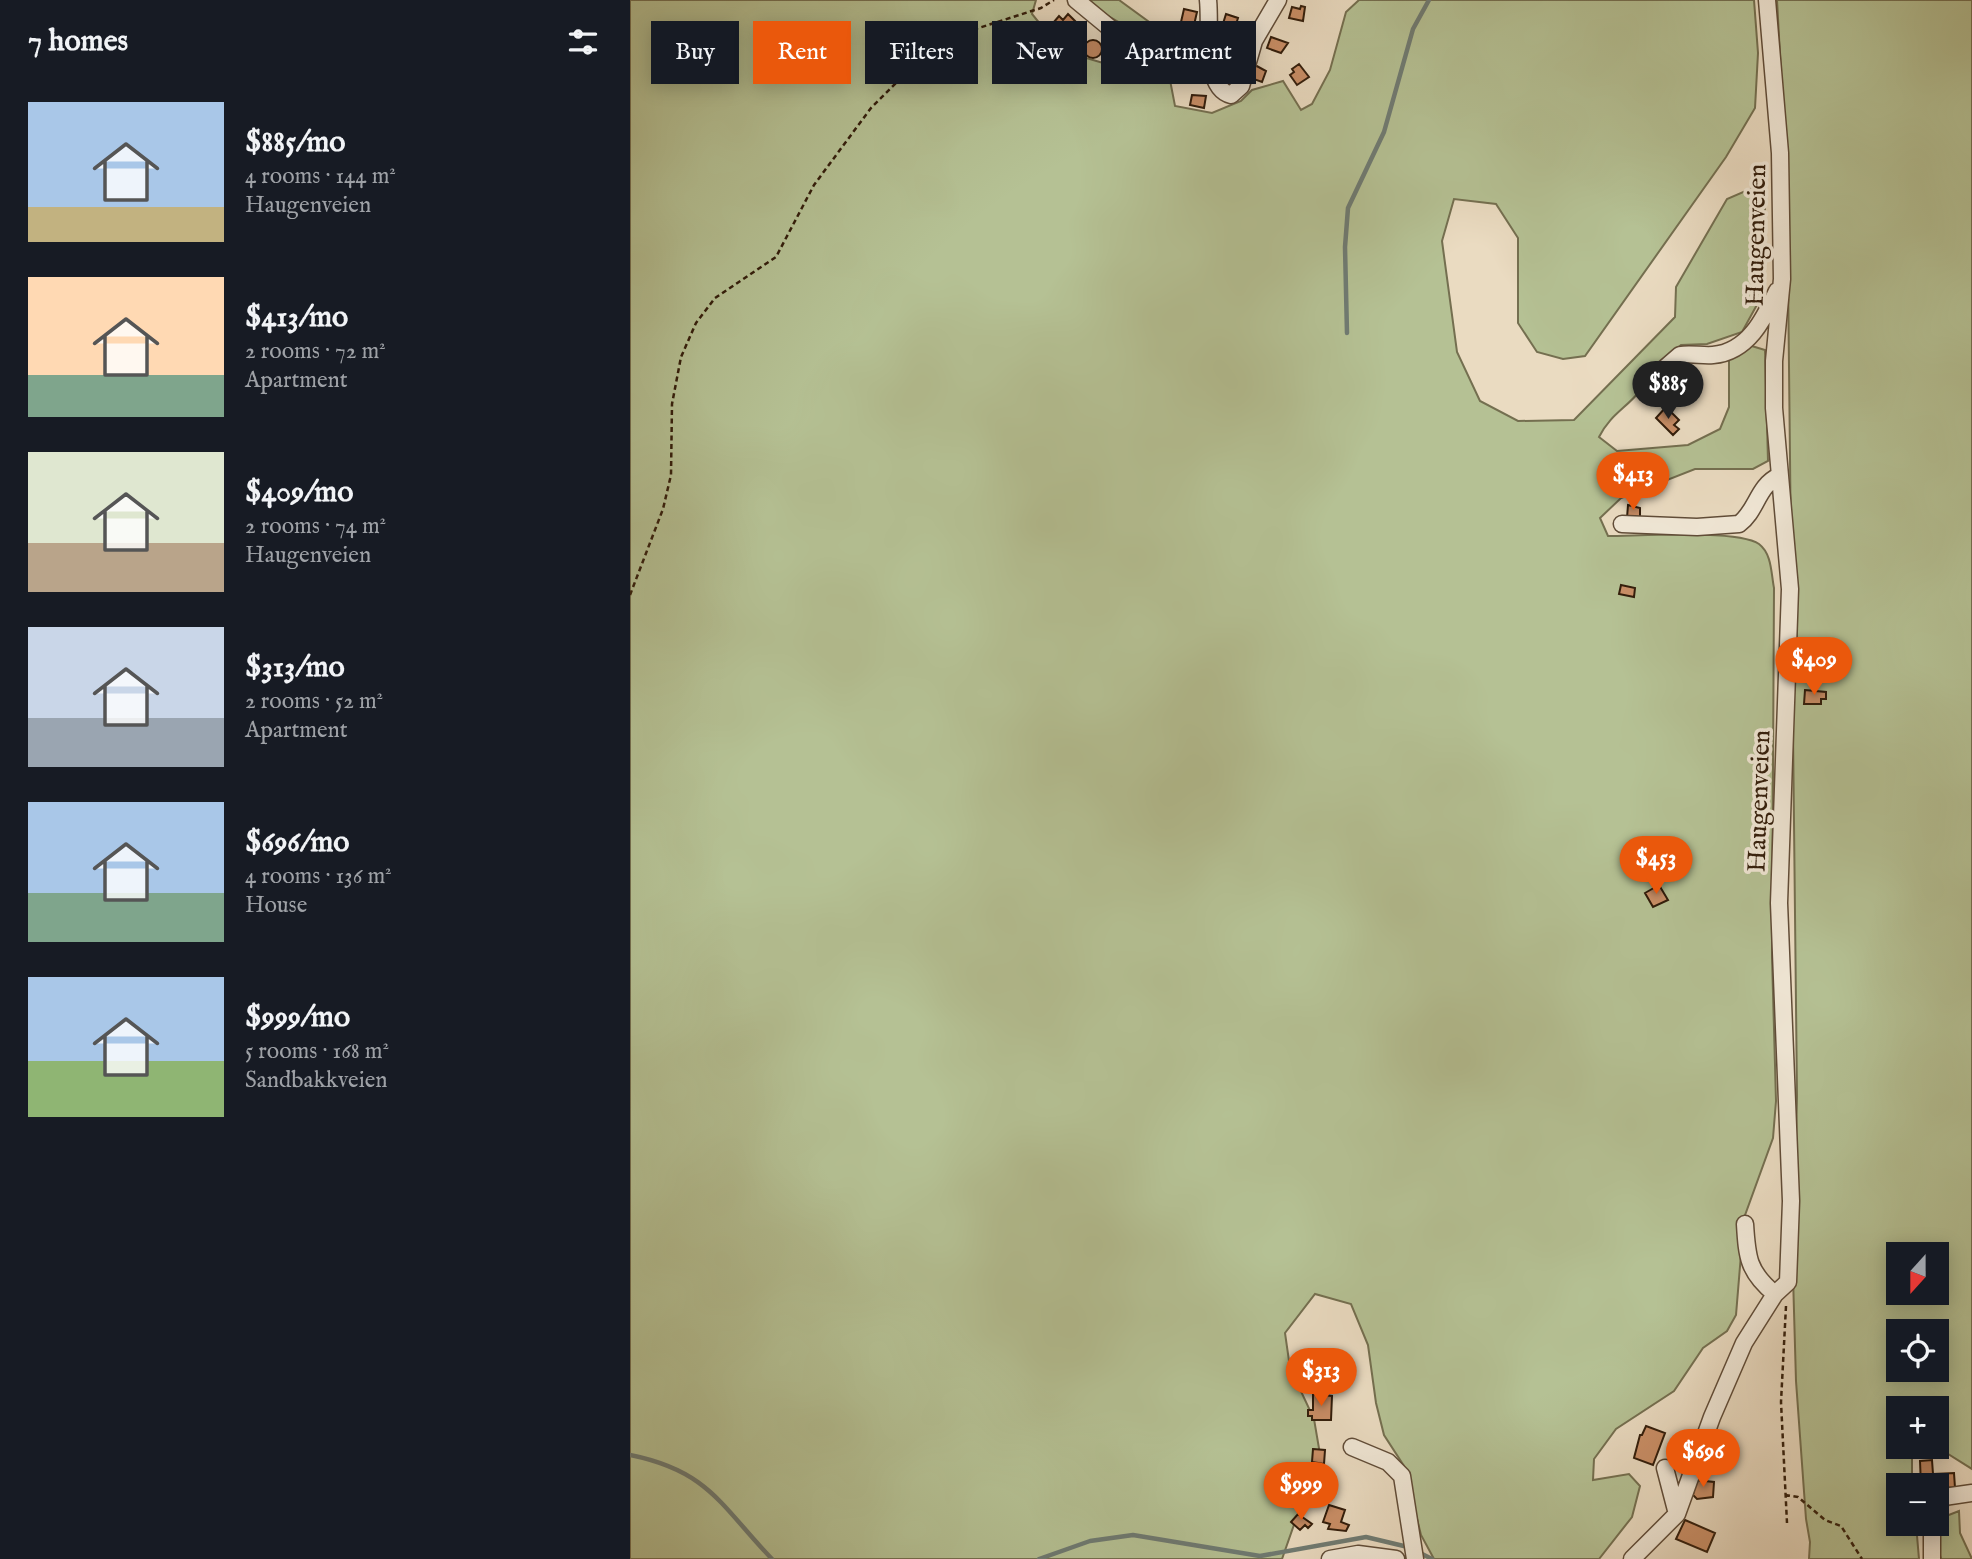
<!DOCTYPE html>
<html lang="en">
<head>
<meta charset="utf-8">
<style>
  body { margin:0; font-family:"IM FELL English",serif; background:#20242c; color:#f1f3f6; height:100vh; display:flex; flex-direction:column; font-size:26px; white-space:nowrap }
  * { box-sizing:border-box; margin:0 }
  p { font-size:23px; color:#9ea1a6 }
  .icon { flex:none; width:38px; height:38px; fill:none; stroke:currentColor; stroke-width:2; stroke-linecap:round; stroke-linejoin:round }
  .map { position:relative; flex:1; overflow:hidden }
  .side { display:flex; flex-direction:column; background:#171b24; width:630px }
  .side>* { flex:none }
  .banner { position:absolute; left:21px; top:21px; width:665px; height:63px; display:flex; gap:14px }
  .needle { width:46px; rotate:201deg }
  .tools { position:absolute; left:1256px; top:1242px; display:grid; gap:14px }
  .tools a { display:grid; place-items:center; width:63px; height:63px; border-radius:0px; background:#171b24; box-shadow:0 4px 18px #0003; font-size:35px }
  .price { position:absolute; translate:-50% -60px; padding:0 16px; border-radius:24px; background:#ea580c; color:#fff; font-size:23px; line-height:46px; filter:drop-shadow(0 2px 4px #0008) }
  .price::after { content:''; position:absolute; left:50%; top:42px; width:21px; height:16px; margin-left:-10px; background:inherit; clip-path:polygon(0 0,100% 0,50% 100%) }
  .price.selected { background:#222; color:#fff }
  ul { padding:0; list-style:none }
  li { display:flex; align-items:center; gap:21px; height:175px; padding:0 28px }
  li span { display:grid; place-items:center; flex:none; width:196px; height:140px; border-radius:0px; color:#555 }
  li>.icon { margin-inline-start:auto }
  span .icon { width:84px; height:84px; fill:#fffc; stroke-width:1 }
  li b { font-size:30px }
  h2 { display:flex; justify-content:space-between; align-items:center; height:84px; padding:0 28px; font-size:30px }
  .tag { padding:0 24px; border-radius:0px; background:#171b24; box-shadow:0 4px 18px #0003; font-size:24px; line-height:63px }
  .tag.selected { background:#ea580c; color:#fff }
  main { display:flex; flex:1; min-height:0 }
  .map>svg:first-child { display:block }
  .green { fill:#b5c194; stroke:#746f50; stroke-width:2; fill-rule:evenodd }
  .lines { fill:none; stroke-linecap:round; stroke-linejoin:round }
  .stream { stroke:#6f7b73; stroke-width:4.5 }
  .building { fill:#ca8f67; stroke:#321d0b; stroke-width:2 }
  .minor-casing { stroke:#604c38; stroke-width:19 }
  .path { stroke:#321d0b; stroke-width:2.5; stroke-dasharray:5 3.5; stroke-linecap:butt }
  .minor { stroke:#f1e8d7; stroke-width:16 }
  .labels { text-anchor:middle; stroke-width:7; stroke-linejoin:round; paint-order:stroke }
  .street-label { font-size:26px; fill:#321d0b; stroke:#f1e8d7 }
</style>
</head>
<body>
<main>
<section class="side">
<h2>7 homes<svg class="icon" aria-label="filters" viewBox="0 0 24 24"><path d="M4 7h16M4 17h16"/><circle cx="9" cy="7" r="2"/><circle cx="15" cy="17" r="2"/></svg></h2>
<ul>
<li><span style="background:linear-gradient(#a9c7e8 75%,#c2b280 0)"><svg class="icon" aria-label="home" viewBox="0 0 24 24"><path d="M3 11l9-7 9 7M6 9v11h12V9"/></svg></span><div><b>$885/mo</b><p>4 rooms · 144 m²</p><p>Haugenveien</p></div></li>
<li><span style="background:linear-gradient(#ffd9b3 70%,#7fa58c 0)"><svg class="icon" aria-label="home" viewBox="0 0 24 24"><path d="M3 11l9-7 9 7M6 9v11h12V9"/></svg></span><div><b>$413/mo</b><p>2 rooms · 72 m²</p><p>Apartment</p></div></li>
<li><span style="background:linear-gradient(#dfe7d0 65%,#b9a48a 0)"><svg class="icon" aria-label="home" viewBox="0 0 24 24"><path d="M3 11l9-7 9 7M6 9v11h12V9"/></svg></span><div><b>$409/mo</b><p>2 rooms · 74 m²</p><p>Haugenveien</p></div></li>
<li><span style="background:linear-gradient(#c9d6e8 65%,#9aa5b1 0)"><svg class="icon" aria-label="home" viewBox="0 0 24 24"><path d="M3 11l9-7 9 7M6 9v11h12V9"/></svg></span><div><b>$313/mo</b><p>2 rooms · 52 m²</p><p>Apartment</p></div></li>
<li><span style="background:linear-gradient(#a9c7e8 65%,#7fa58c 0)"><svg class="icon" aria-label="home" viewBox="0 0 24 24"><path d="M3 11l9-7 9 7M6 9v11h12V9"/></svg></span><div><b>$696/mo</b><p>4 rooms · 136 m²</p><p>House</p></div></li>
<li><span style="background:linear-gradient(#a9c7e8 60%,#8fb573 0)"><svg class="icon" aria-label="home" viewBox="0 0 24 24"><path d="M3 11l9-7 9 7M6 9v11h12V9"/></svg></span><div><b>$999/mo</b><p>5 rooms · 168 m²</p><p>Sandbakkveien</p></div></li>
</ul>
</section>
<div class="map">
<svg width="1342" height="1559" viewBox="0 0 1342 1559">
  <rect width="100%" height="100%" fill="#eadbc1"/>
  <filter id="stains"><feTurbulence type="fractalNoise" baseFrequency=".00286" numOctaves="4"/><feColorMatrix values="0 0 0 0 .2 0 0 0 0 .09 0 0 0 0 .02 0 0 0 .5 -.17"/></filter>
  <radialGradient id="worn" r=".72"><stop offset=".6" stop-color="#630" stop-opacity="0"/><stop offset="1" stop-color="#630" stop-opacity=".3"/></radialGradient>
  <!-- green -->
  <path class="green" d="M0 0H406L402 14 432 51 480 65 510 70 515 58 507 33 451 0H489L526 27 540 48 539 75 545 106 582 113 611 101 622 90 653 81 671 110 682 104 700 70 716 12 729 0H1124L1128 53 1125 108 1096 157 955 356 933 359 907 352 888 323V238L866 204 824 199 812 241 827 352 850 401 888 421 944 420 1045 317 1046 287 1097 199 1127 186 1135 205 1134 292 1112 332 1077 344 1051 345C1035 359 1023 375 1010 391 995 409 980 415 969 437L987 451 1058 445 1090 429 1099 407V360L1115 344 1135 350 1138 461 1123 469H1065L991 498 970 518 978 536C1008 536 1108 529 1129 544 1142 554 1141 573 1144 588L1142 957 1146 1101 1143 1138 1114 1218 1106 1315 1097 1331 1073 1348 1044 1391 986 1429 964 1459 963 1480 999 1474 1010 1486 1002 1517 969 1559H804L791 1535 774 1466 754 1435 746 1403 738 1345 721 1304 685 1294 655 1333 660 1368 684 1419 691 1460 684 1494 666 1519 652 1559H0Z
    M1147 0H1342V1469L1307 1447V1409H1269V1447H1282V1486H1269V1524H1286L1289 1559H1179L1180 1542 1176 1519 1166 1381 1163 1276 1167 1096 1157 184ZM1269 1255H1307V1293H1269ZM1269 1332H1307V1370H1269Z
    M1329 1511 1330 1533 1342 1559H1311L1305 1538 1311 1518Z"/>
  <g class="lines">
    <!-- stream -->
    <path class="stream" d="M717 333 715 247 718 208 754 132 783 29 799 0
      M0 1455C79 1471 91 1506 142 1559
      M792 1554 802 1559
      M409 1559 460 1541 503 1535 630 1556 736 1537 778 1547"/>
  </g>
  <!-- building -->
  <path class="building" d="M671 6 675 7 673 21 659 18 662 7 670 9Z
    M554 9 567 12 564 25 551 22Z
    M438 14 445 21 437 33 424 22 429 16 433 20Z
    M596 14 608 18 603 34 591 30Z
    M641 37 658 43 651 53 637 48Z
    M454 49a9 9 0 1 1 18 0a9 9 0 1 1-18 0Z
    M557 48 570 52 567 64 553 61Z
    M493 51 507 53 504 68 490 65Z
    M623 64 636 71 632 82 618 77Z
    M669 64 679 77 667 85 660 75 664 72 662 69Z
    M562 95 576 96 574 108 560 105Z
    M1036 407 1049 420 1044 425 1049 429 1043 435 1026 418Z
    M998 505 1010 508V518H997Z
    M991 585 1005 588 1004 597 989 594Z
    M1175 690 1196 692V699H1191V704H1174Z
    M1029 885 1038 900 1023 907 1015 893Z
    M683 1394 702 1396 701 1420H682V1416H678V1410H683Z
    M1016 1426 1035 1433 1023 1465 1004 1458 1010 1435H1012Z
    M683 1449 695 1450 694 1464 682 1462Z
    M1302 1460 1303 1474 1324 1473 1325 1488 1291 1486 1290 1461Z
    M1065 1480 1084 1482 1083 1497 1067 1499 1063 1495Z
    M699 1505 715 1510 711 1522 719 1525 716 1531 698 1529 700 1524 693 1522Z
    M668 1514 682 1524 678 1528 675 1525 670 1530 661 1522Z
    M1055 1520 1085 1533 1077 1552 1046 1539Z"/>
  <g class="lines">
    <!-- minor casing -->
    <g class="minor-casing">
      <path id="minor" d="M446 0 486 33
        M578 0C581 24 572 88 601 95L611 86 624 41 648 0
        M1027 387 1035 368 1050 355C1061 353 1072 356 1083 355 1118 352 1134 319 1147 291
        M992 524 1067 527 1109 524C1127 511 1127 486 1149 476
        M1115 1224C1117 1257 1118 1272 1145 1294
        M722 1447 758 1462 772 1476 785 1559
        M1035 1468 1047 1514
        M1307 1507 1314 1497 1342 1493
        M1302 1524V1559
        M700 1559 728 1554 766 1559
        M1002 1559 1047 1514 1082 1417 1114 1343 1145 1294 1158 1282 1161 1201 1149 903 1160 589 1144 408V361L1152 279 1150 153 1137 0"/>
    </g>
    <!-- path -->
    <path class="path" d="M0 595 33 509 41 475 42 404 51 357 66 323 85 298 146 257 184 185 241 108 308 41 411 8 424 0
      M1156 1306 1151 1402 1157 1523
      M1155 1495 1168 1497 1195 1520 1211 1526 1232 1559"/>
    <!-- minor -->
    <use href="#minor" class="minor"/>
  </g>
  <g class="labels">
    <!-- street labels -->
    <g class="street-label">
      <text transform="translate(1125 235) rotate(-89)" y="9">Haugenveien</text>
      <text transform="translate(1128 801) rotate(-88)" y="9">Haugenveien</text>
    </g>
  </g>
  <rect width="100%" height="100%" filter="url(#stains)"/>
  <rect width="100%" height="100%" fill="url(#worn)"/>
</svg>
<div class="tools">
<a><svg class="needle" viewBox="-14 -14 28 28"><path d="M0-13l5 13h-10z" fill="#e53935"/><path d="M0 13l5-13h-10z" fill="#9ea1a6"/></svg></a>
<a><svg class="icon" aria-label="locate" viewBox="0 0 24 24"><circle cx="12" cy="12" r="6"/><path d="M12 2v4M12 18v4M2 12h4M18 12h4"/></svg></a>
<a>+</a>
<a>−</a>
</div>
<b class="price selected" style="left:1038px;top:421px">$885</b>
<b class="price" style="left:1003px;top:512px">$413</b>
<b class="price" style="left:1184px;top:697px">$409</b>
<b class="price" style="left:1026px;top:896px">$453</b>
<b class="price" style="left:691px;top:1408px">$313</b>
<b class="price" style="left:1073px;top:1489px">$696</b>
<b class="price" style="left:671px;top:1522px">$999</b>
<div class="banner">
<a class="tag">Buy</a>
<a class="tag selected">Rent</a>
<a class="tag">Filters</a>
<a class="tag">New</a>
<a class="tag">Apartment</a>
</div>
</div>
</main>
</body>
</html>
